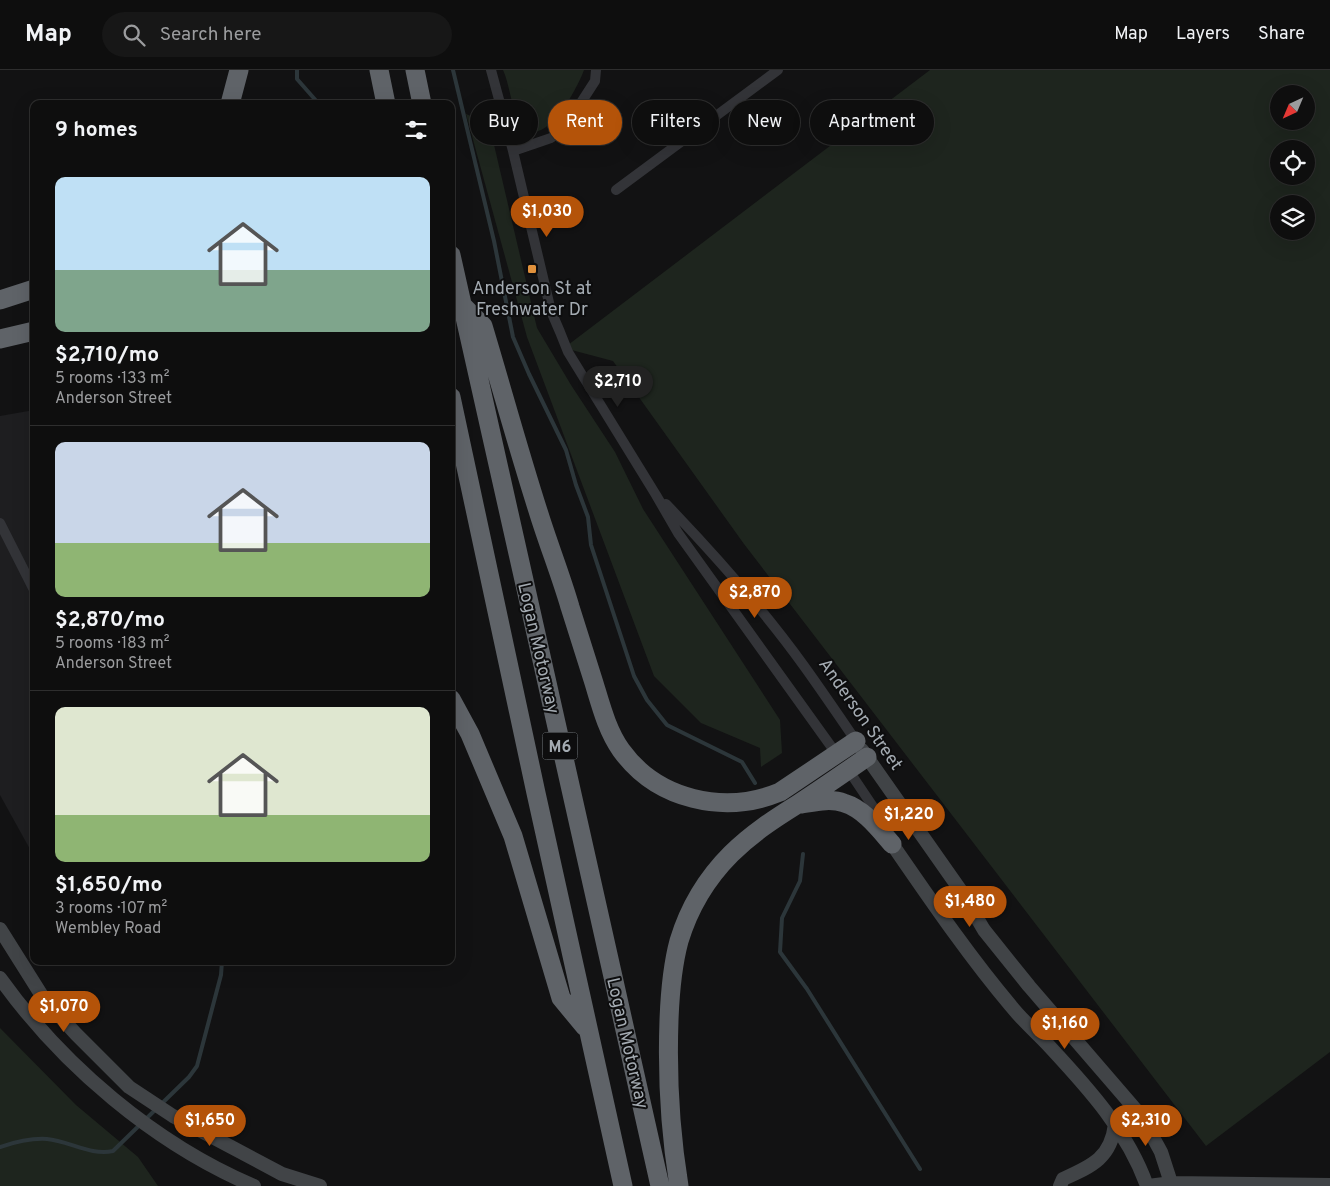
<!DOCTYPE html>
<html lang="en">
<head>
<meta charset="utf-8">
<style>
  body { margin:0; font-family:Overpass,sans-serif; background:#171717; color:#f1f3f6; height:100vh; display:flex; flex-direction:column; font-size:19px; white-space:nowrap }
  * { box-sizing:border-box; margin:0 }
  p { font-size:16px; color:#9b9c9e }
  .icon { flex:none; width:28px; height:28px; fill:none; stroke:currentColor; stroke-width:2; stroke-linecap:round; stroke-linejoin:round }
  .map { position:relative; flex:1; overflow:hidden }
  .sheet { position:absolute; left:30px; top:30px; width:425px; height:865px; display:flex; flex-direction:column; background:#0e0e0e; border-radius:10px; box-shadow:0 5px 20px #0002,0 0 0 1px #2e2e2e }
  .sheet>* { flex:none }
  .banner { position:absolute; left:470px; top:30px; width:475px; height:45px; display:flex; gap:10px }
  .needle { width:32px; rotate:224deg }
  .fabs { position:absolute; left:1270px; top:15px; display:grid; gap:10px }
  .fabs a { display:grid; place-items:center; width:45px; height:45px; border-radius:50%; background:#0e0e0e; box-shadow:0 5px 20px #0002,0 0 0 1px #2e2e2e; font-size:25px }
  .price { position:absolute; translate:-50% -42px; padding:0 11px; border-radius:18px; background:#b45309; color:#fff; font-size:16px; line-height:32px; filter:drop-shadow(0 1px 2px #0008) }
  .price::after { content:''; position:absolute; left:50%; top:30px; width:15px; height:11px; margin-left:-8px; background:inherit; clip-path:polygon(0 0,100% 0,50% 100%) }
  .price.active { background:#222; color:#fff }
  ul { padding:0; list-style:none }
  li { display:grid; align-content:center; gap:10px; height:265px; padding:0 25px }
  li+li { border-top:1px solid #2e2e2e }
  li span { display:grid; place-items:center; height:155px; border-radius:10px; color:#555 }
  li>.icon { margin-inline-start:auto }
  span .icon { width:90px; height:90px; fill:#fffc; stroke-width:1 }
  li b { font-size:21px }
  h2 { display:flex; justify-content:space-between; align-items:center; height:60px; padding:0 25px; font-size:21px }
  .pill { padding:0 18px; border-radius:22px; background:#0e0e0e; box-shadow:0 5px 20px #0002,0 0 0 1px #2e2e2e; font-size:18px; line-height:45px }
  .pill.active { background:#b45309; color:#fff }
  header { display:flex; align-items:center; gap:30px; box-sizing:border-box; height:70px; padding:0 25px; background:#0e0e0e; border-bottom:1px solid #2e2e2e }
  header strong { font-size:24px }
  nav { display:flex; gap:28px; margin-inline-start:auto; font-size:18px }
  .search { width:350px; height:45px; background:#171717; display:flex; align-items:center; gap:12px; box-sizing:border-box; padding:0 18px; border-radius:28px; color:#9b9c9e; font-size:19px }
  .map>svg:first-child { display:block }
  .built { fill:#1e1e20 }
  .green { fill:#1e251e; fill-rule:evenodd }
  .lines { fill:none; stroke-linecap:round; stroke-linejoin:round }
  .stream { stroke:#2c363a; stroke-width:4 }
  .minor { stroke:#333438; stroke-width:10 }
  .secondary { stroke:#414447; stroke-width:14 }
  .motorway { stroke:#5f6368; stroke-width:19 }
  .poi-dot { fill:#e1913c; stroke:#0d0d0e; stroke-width:2 }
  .labels { text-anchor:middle; stroke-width:4; stroke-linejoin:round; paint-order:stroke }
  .shield { fill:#0d0d0e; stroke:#777c81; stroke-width:1 }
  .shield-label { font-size:16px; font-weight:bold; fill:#a4abb2 }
  .poi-label { font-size:18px; fill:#a4abb2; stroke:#0d0d0e }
  .street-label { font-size:18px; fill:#a4abb2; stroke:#0d0d0e }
</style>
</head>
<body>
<header>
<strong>Map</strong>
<div class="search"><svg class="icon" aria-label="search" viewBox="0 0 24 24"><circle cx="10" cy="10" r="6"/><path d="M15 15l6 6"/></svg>Search here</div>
<nav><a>Map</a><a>Layers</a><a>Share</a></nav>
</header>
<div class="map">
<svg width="1330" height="1116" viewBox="0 0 1330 1116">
  <rect width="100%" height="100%" fill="#121213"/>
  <!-- built -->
  <path class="built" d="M34 340V779L31 781 0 725V346Z"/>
  <!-- green -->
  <path class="green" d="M503 0H584C578 17 544 83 521 55 512 43 510 15 503 0Z
    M930 0H1330V982L1206 1076 744 474 613 291 564 278ZM1279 24H1306V51H1279ZM1279 79H1306V106H1279ZM1279 134H1306V161H1279Z
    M466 44 481 50 491 62 537 258 571 315 615 382 643 439 780 650 782 683 761 697 760 678 701 653 654 606 527 267Z
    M0 958 76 1035 138 1087 158 1116H0Z"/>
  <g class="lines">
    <!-- stream -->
    <path class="stream" d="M297 0V9L319 34
      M453 0 494 171 513 267 529 304 566 380 576 415 588 447 591 475 634 606 647 630 667 655 742 692 755 713
      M803 784 800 811 782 848 780 882 807 919 920 1099
      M0 1077C15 1072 31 1068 47 1069 69 1071 91 1086 113 1081L189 1007 197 996 221 905 222 891"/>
    <!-- minor -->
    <path class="minor" d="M491 0 513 81 551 241 560 262 568 282 656 425 678 463 838 686
      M513 81 551 68 564 59 595 11 596 0
      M616 120 778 0
      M666 434C715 485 763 539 804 596 822 621 839 646 856 671
      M0 453 34 520
      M847 698 886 756"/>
    <!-- secondary -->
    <path class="secondary" d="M862 680 961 821 984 860 1029 916 1142 1047 1161 1082 1172 1116
      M892 774C930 829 968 885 1011 936 1023 951 1037 963 1050 977 1089 1019 1128 1062 1147 1116
      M0 859 44 929 76 964 129 1017 173 1046 282 1104 320 1116
      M0 908C62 995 155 1074 254 1116
      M1060 1116 1063 1109C1092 1096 1111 1088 1115 1054
      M1148 1116 1172 1113 1330 1115"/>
    <!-- motorway -->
    <path class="motorway" d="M379 0 386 34
      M415 0 422 34
      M230 34 239 0
      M451 185 660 1116
      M0 230 34 219
      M462 235 483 256C502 319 519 382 539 444 549 476 561 506 570 537 578 563 586 588 594 613 601 636 607 660 621 680 657 730 724 745 780 722L856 671
      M0 269 34 261
      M451 327 536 723 623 1116
      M451 629 470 664 513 766 561 928 585 957
      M801 734C814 732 831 728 844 733 864 739 879 759 892 774
      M679 1116C670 1061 667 1006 669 950 670 923 672 897 679 871 689 838 707 808 731 784 751 764 774 749 798 734 821 719 844 703 867 687"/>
  </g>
  <!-- markers -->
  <rect class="poi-dot" x="527" y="194" width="10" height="10" rx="2.5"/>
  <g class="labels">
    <!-- shield labels -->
    <rect class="shield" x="542.5" y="662.5" width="35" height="27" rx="4"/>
    <g class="shield-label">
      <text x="560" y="682">M6</text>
    </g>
    <!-- poi labels -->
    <g class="poi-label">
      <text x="532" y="224">Anderson St at<tspan x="532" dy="21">Freshwater Dr</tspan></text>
    </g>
    <!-- street labels -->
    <g class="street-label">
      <text transform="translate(539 578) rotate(77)" y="6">Logan Motorway</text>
      <text transform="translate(861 644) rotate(55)" y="6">Anderson Street</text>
      <text transform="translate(628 973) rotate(77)" y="6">Logan Motorway</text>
    </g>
  </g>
</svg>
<div class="fabs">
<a><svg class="needle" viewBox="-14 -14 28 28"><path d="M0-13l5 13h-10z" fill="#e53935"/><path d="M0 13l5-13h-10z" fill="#9b9c9e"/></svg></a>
<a><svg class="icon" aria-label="locate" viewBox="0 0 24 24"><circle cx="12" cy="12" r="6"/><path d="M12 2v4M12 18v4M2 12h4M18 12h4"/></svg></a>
<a><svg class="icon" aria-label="layers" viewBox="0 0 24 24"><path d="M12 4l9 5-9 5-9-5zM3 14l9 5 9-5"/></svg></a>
</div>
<b class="price" style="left:547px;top:168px">$1,030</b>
<b class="price active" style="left:618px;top:338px">$2,710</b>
<b class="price" style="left:755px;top:549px">$2,870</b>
<b class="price" style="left:909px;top:771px">$1,220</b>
<b class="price" style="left:970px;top:858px">$1,480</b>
<b class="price" style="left:64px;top:963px">$1,070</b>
<b class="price" style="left:1065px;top:980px">$1,160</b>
<b class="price" style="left:210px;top:1077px">$1,650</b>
<b class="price" style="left:1146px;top:1077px">$2,310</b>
<div class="banner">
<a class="pill">Buy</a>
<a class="pill active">Rent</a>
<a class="pill">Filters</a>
<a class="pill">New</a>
<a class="pill">Apartment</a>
</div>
<section class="sheet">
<h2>9 homes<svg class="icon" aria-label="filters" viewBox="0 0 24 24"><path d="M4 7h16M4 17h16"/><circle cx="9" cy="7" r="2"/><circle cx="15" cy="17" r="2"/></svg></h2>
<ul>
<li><span style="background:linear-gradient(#bfe0f5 60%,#7fa58c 0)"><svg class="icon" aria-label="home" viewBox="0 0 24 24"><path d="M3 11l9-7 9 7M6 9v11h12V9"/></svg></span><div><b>$2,710/mo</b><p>5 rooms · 133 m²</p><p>Anderson Street</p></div></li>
<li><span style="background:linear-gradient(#c9d6e8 65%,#8fb573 0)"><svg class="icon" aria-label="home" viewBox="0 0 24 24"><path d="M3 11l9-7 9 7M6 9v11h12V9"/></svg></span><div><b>$2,870/mo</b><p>5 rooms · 183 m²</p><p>Anderson Street</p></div></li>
<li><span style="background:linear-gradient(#dfe7d0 70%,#8fb573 0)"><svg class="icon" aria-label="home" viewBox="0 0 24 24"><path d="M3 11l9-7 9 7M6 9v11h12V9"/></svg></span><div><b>$1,650/mo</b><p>3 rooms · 107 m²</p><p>Wembley Road</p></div></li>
</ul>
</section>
</div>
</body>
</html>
